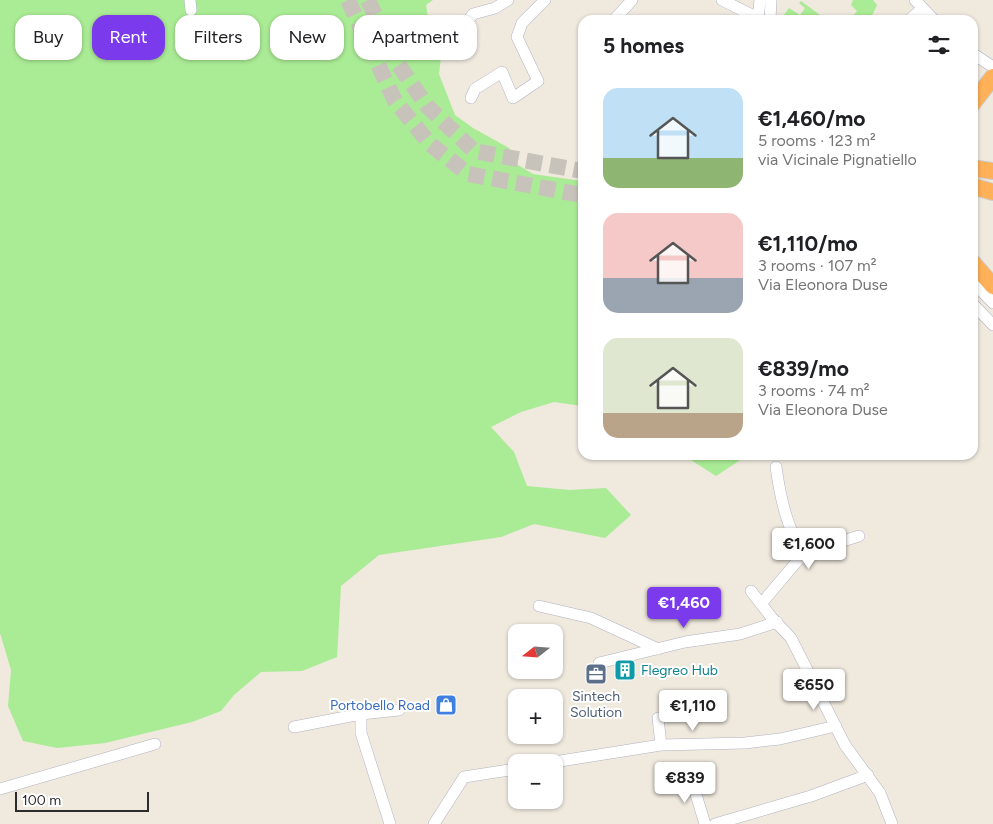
<!DOCTYPE html>
<html lang="en">
<head>
<meta charset="utf-8">
<style>
  body { margin:0; font-family:Figtree,sans-serif; background:#f6f6f6; color:#202124; height:100vh; display:flex; flex-direction:column; font-size:19px; white-space:nowrap }
  * { box-sizing:border-box; margin:0 }
  p { font-size:16px; color:#757577 }
  .icon { flex:none; width:28px; height:28px; fill:none; stroke:currentColor; stroke-width:2; stroke-linecap:round; stroke-linejoin:round }
  .map { position:relative; flex:1; overflow:hidden }
  .drawer { position:absolute; left:578px; top:15px; width:400px; height:445px; display:flex; flex-direction:column; background:#fff; border-radius:15px; box-shadow:0 1px 4px #0004 }
  .drawer>* { flex:none }
  .hud { position:absolute; left:15px; top:15px; width:475px; height:45px; display:flex; gap:10px }
  .needle { width:32px; rotate:253deg }
  .buttons { position:absolute; left:508px; top:624px; display:grid; gap:10px }
  .buttons a { display:grid; place-items:center; width:55px; height:55px; border-radius:10px; background:#fff; box-shadow:0 1px 4px #0004; font-size:25px }
  .scale { position:absolute; left:15px; bottom:12px; width:134px; box-sizing:border-box; padding-left:5px; border:2px solid #2c2c2c; border-top:0; font-size:14px; line-height:18px; white-space:nowrap; color:#2c2c2c; -webkit-text-stroke:4px #fff; paint-order:stroke }
  .price { position:absolute; translate:-50% -42px; padding:0 11px; border-radius:5px; background:#fff; color:#222; font-size:16px; line-height:32px; filter:drop-shadow(0 1px 2px #0008) }
  .price::after { content:''; position:absolute; left:50%; top:30px; width:15px; height:11px; margin-left:-8px; background:inherit; clip-path:polygon(0 0,100% 0,50% 100%) }
  .price.active { background:#7c3aed; color:#fff }
  ul { padding:0; list-style:none }
  li { display:flex; align-items:center; gap:15px; height:125px; padding:0 25px }
  li span { display:grid; place-items:center; flex:none; width:140px; height:100px; border-radius:15px; color:#555 }
  li>.icon { margin-inline-start:auto }
  span .icon { width:60px; height:60px; fill:#fffc; stroke-width:1 }
  li b { font-size:21px }
  h2 { display:flex; justify-content:space-between; align-items:center; height:60px; padding:0 25px; font-size:21px }
  .tag { padding:0 18px; border-radius:15px; background:#fff; box-shadow:0 1px 4px #0004; font-size:18px; line-height:45px }
  .tag.active { background:#7c3aed; color:#fff }
  .map>svg:first-child { display:block }
  .green { fill:#aaeb95 }
  .lines { fill:none; stroke-linecap:round; stroke-linejoin:round }
  .highway-tunnel { stroke:#c8c3ba; stroke-width:16; stroke-dasharray:16 8; stroke-linecap:butt }
  .minor-casing { stroke:#b2b2c1; stroke-width:12 }
  .highway-casing { stroke:#ccc; stroke-width:18 }
  .minor { stroke:#fff; stroke-width:11 }
  .highway { stroke:#ffb159; stroke-width:16 }
  .labels { text-anchor:middle; stroke-width:4; stroke-linejoin:round; paint-order:stroke }
  .culture-label { font-size:14px; fill:#0d838f; stroke:#fff; text-anchor:start }
  .service-label { font-size:14px; fill:#4e5e75; stroke:#fff }
  .shop-label { font-size:14px; fill:#366cbe; stroke:#fff; text-anchor:end }
</style>
</head>
<body>
<div class="map">
<svg width="993" height="824" viewBox="0 0 993 824">
  <rect width="100%" height="100%" fill="#efe9de"/>
  <!-- green -->
  <path class="green" d="M0 0H433L426 5 429 23 441 57 439 74 455 115 473 128 509 148 518 165 533 174 582 181V406L554 402 521 412 491 427 514 452 527 486 570 490 606 488 631 515 605 538 534 524 501 537 379 555 341 586 337 657 302 671 261 672 234 695 221 711 192 722 105 743 57 748 23 741 8 706 11 670 0 633Z
    M853 0H873L877 5 870 20H855L852 17 857 11 851 5Z
    M801 1 827 20H780L789 8 800 15 805 8 799 3Z
    M683 455H745V457L716 476Z"/>
  <g class="lines">
    <!-- highway-tunnel -->
    <path class="highway-tunnel" d="M348 0 395 101 430 144 468 174 582 195
      M368 0 398 64 427 106 474 151 582 171"/>
    <!-- minor casing -->
    <g class="minor-casing">
      <path id="minor" d="M190 0 191 10
        M722 0 758 18
        M915 0 934 20
        M614 20 632 0
        M758 20 760 0
        M770 20 771 0
        M909 20 922 9
        M466 24 473 14 495 8 508 0
        M972 53 993 67
        M471 98 475 89 502 72 513 98 538 81 517 37 522 23 545 0
        M972 281 993 303
        M972 303 993 325
        M776 467C781 502 787 526 804 558
        M751 591 772 618 791 638 845 745 880 793 892 824
        M761 604 799 559 827 546 859 536
        M539 606 591 618 658 649
        M599 663 685 642 740 634 777 622
        M361 714 399 710
        M658 718 661 745
        M294 727 361 714V733L390 824
        M554 762 661 745 745 743 780 739 836 726
        M691 778 705 824
        M0 789 155 744
        M434 824 464 777 516 769
        M715 824 811 796 868 775"/>
    </g>
    <!-- highway casing -->
    <g class="highway-casing">
      <path id="highway" d="M972 104 993 77
        M972 168 993 171
        M972 186 993 192
        M972 262 993 286"/>
    </g>
    <!-- minor -->
    <use href="#minor" class="minor"/>
    <!-- highway -->
    <use href="#highway" class="highway"/>
  </g>
  <!-- icons -->
  <defs>
    <g id="building-square" transform="scale(1.125)"><rect x="-9" y="-9" width="18" height="18" rx="4" fill="#0f9aa8" stroke="#fff"/><path d="M-4-6H4V6H1V3H-1V6H-4ZM-2.5-4.3h1.7v1.8h-1.7ZM.8-4.3h1.7v1.8H.8ZM-2.5-1h1.7V.8h-1.7ZM.8-1h1.7V.8H.8Z" fill="#fff"/></g>
    <g id="office-square" transform="scale(1.125)"><rect x="-9" y="-9" width="18" height="18" rx="4" fill="#5c6f8a" stroke="#fff"/><path d="M-6-3h4V-5.5h4V-3h4V5H-6ZM-1-4.5V-3h2v-1.5ZM-6 0V1H6V0Z" fill="#fff"/></g>
    <g id="shop-square" transform="scale(1.125)"><rect x="-9" y="-9" width="18" height="18" rx="4" fill="#3f7fe0" stroke="#fff"/><path d="M-5-2.5h2.3a2.7 3.5 0 0 1 5.4 0H5L5.5 6h-11ZM-1.5-2.5h3a1.5 2.3 0 0 0-3 0Z" fill="#fff"/></g>
  </defs>
  <g fill-rule="evenodd">
    <use href="#building-square" x="625" y="670"/>
    <use href="#office-square" x="596" y="674"/>
    <use href="#shop-square" x="446" y="705"/>
  </g>
  <g class="labels">
    <!-- culture labels -->
    <g class="culture-label">
      <text x="641" y="675">Flegreo Hub</text>
    </g>
    <!-- service labels -->
    <g class="service-label">
      <text x="596" y="701">Sintech<tspan x="596" dy="16">Solution</tspan></text>
    </g>
    <!-- shop labels -->
    <g class="shop-label">
      <text x="430" y="710">Portobello Road</text>
    </g>
  </g>
</svg>
<div class="buttons">
<a><svg class="needle" viewBox="-14 -14 28 28"><path d="M0-13l5 13h-10z" fill="#e53935"/><path d="M0 13l5-13h-10z" fill="#757577"/></svg></a>
<a>+</a>
<a>−</a>
</div>
<div class="scale">100 m</div>
<b class="price" style="left:809px;top:570px">€1,600</b>
<b class="price active" style="left:684px;top:629px">€1,460</b>
<b class="price" style="left:814px;top:711px">€650</b>
<b class="price" style="left:693px;top:732px">€1,110</b>
<b class="price" style="left:685px;top:804px">€839</b>
<div class="hud">
<a class="tag">Buy</a>
<a class="tag active">Rent</a>
<a class="tag">Filters</a>
<a class="tag">New</a>
<a class="tag">Apartment</a>
</div>
<section class="drawer">
<h2>5 homes<svg class="icon" aria-label="filters" viewBox="0 0 24 24"><path d="M4 7h16M4 17h16"/><circle cx="9" cy="7" r="2"/><circle cx="15" cy="17" r="2"/></svg></h2>
<ul>
<li><span style="background:linear-gradient(#bfe0f5 70%,#8fb573 0)"><svg class="icon" aria-label="home" viewBox="0 0 24 24"><path d="M3 11l9-7 9 7M6 9v11h12V9"/></svg></span><div><b>€1,460/mo</b><p>5 rooms · 123 m²</p><p>via Vicinale Pignatiello</p></div></li>
<li><span style="background:linear-gradient(#f6c9c9 65%,#9aa5b1 0)"><svg class="icon" aria-label="home" viewBox="0 0 24 24"><path d="M3 11l9-7 9 7M6 9v11h12V9"/></svg></span><div><b>€1,110/mo</b><p>3 rooms · 107 m²</p><p>Via Eleonora Duse</p></div></li>
<li><span style="background:linear-gradient(#dfe7d0 75%,#b9a48a 0)"><svg class="icon" aria-label="home" viewBox="0 0 24 24"><path d="M3 11l9-7 9 7M6 9v11h12V9"/></svg></span><div><b>€839/mo</b><p>3 rooms · 74 m²</p><p>Via Eleonora Duse</p></div></li>
</ul>
</section>
</div>
</body>
</html>
